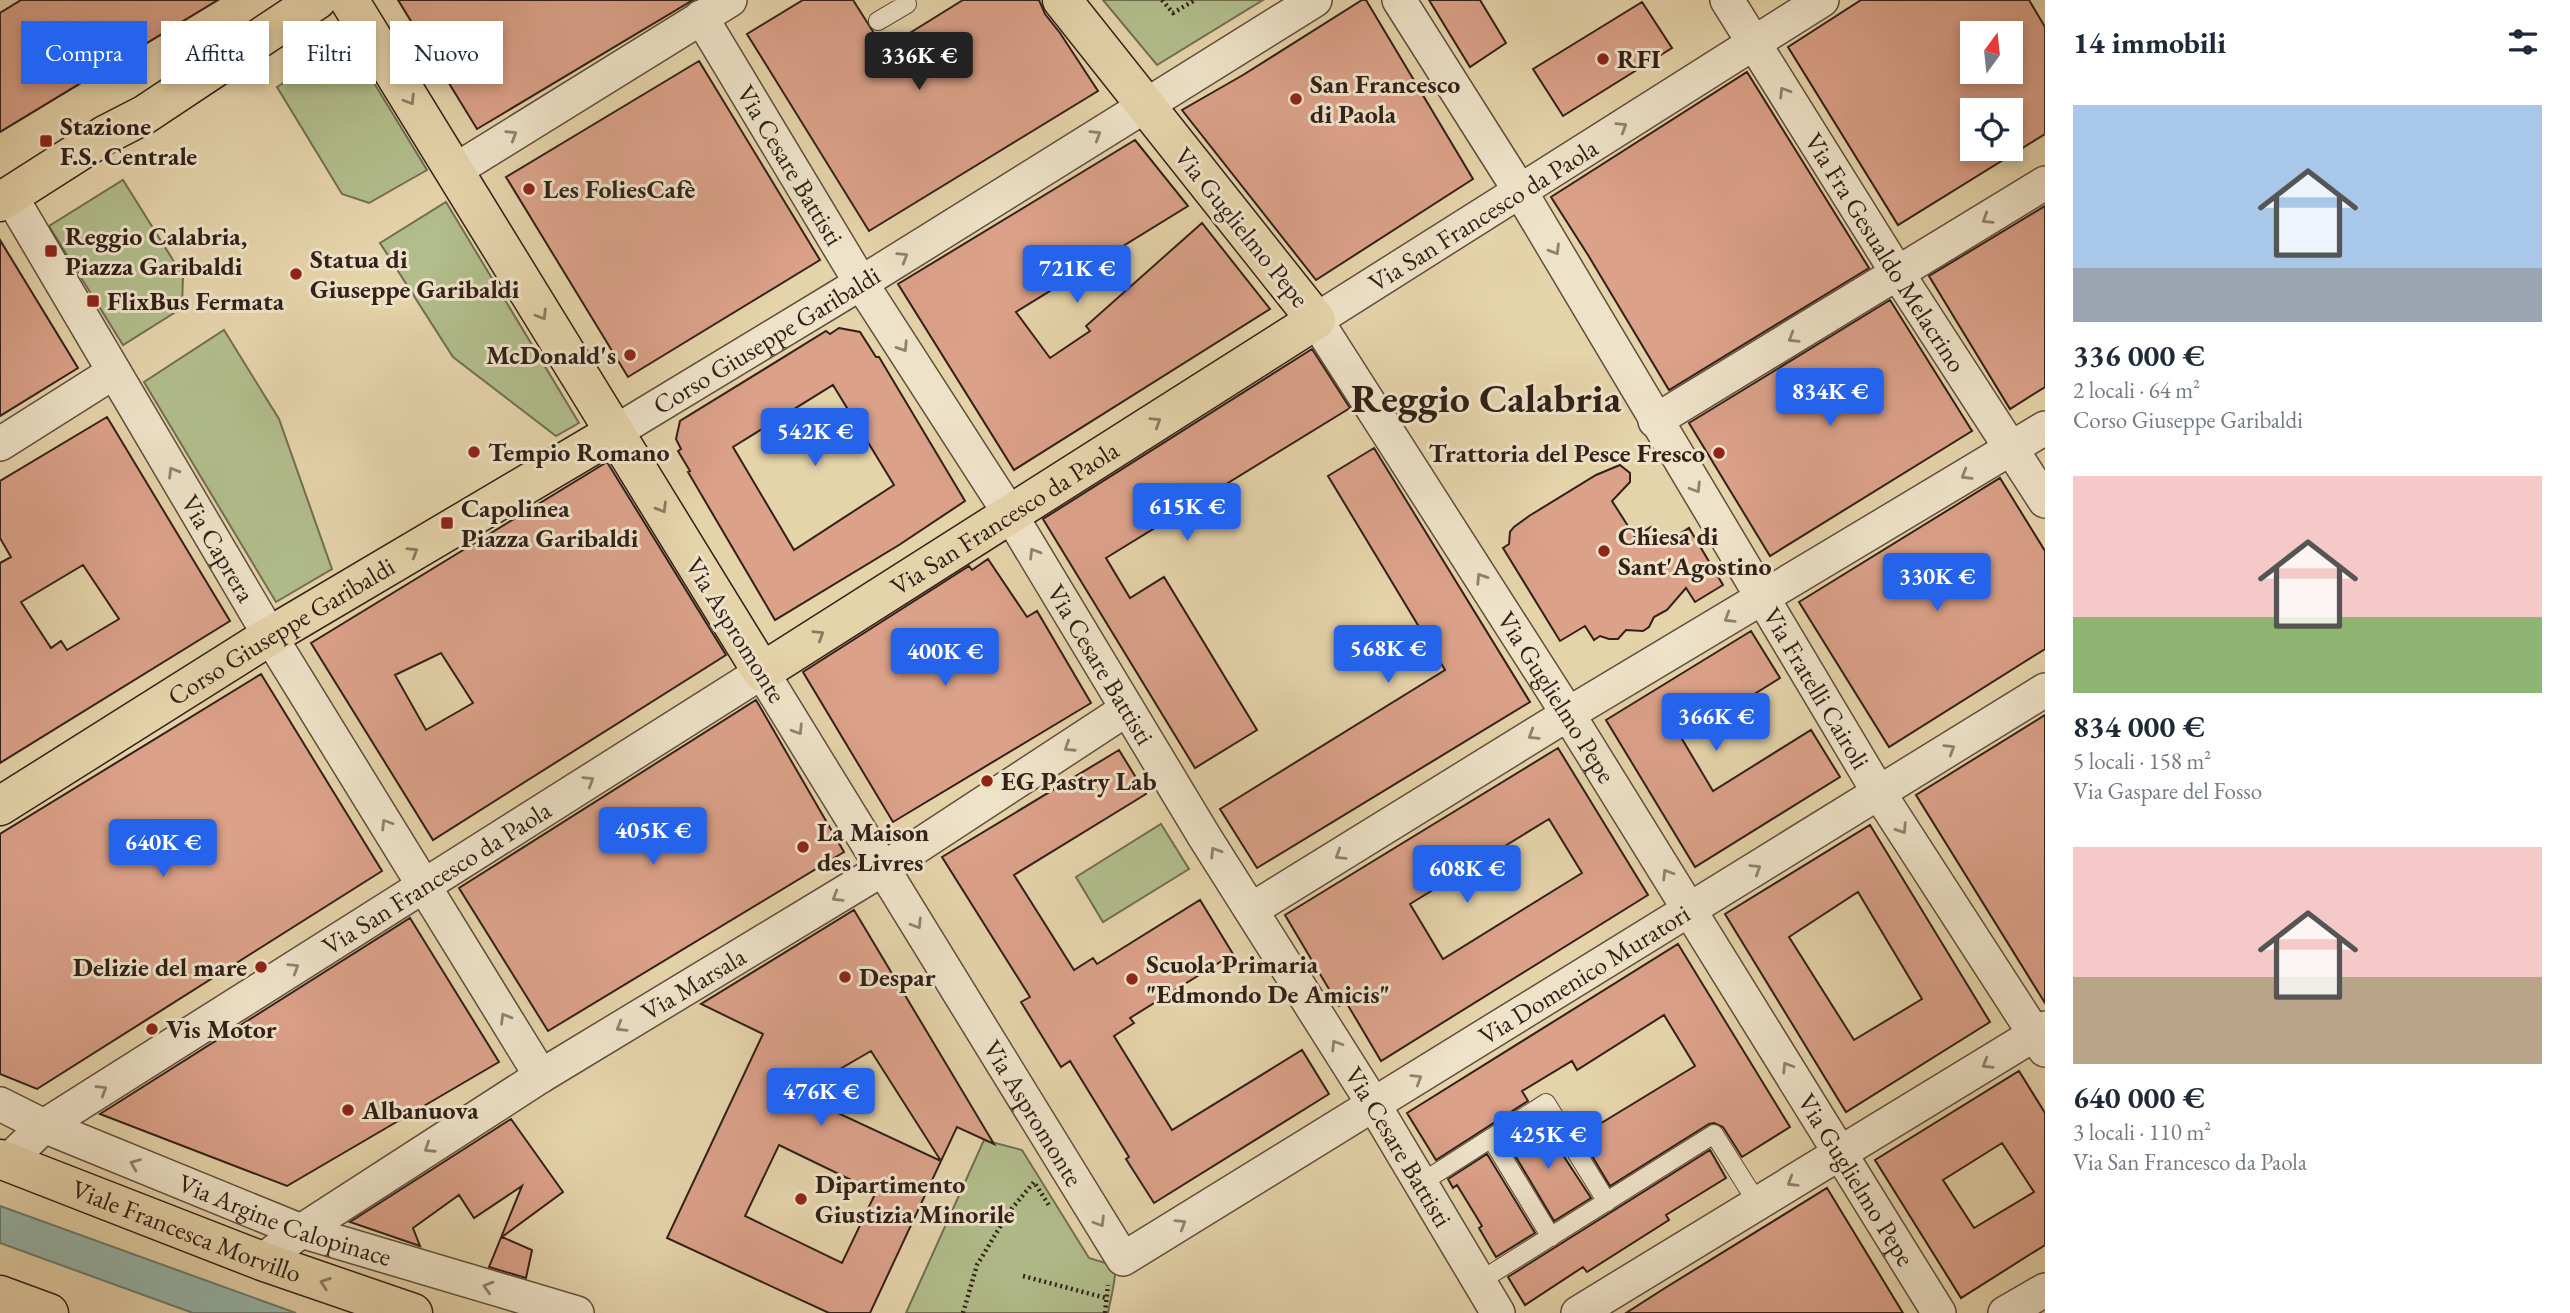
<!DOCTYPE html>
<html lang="it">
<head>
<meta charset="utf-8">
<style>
  body { margin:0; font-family:"EB Garamond",serif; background:#f6f6f7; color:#1f2937; height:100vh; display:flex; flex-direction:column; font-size:26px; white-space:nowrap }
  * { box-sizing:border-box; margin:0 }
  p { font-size:23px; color:#747a83 }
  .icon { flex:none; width:38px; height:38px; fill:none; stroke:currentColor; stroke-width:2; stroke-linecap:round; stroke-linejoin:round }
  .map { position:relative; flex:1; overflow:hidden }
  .side { display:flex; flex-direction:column; background:#fff; width:525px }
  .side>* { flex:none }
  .top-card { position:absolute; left:21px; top:21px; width:665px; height:63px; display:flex; gap:14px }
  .needle { width:46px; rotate:15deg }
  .buttons { position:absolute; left:1960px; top:21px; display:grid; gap:14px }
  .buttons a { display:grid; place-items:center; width:63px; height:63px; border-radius:0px; background:#fff; box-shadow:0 4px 10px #0003; font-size:35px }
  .price { position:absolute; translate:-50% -60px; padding:0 16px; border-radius:7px; background:#2563eb; color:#fff; font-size:23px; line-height:46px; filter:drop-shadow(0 2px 4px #0008) }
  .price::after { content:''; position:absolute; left:50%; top:42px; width:21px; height:16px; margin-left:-10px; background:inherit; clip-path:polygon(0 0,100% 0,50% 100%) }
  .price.selected { background:#222; color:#fff }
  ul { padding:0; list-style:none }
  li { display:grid; align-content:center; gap:14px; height:371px; padding:0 28px }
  li span { display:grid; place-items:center; height:217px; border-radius:0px; color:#555 }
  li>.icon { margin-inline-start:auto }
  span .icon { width:126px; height:126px; fill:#fffc; stroke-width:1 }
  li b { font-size:30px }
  h2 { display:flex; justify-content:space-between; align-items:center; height:84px; padding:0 28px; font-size:30px }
  .pill { padding:0 24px; border-radius:0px; background:#fff; box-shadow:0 4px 10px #0003; font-size:24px; line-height:63px }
  .pill.selected { background:#2563eb; color:#fff }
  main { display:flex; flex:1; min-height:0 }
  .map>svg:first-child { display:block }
  .green { fill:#b1bd8b; stroke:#726e52; stroke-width:2 }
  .water { fill:#96b7ab; stroke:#6e7b71; stroke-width:2 }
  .building { fill:#dba189; stroke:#332019; stroke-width:2; fill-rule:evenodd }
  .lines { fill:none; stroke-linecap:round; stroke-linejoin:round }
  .lane-casing { stroke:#604d3d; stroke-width:20 }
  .street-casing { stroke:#604d3d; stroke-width:36 }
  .primary-casing { stroke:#332019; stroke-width:41 }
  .path { stroke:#332019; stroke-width:4.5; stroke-dasharray:2 3.5; stroke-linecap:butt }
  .lane { stroke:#eee2c8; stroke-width:18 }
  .street { stroke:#eee2c8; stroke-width:33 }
  .primary { stroke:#e5d3aa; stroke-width:38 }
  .oneway { stroke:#908170 }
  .oneway2 { stroke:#8c7a62 }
  .poi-dot { fill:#8f2418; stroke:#eee2c8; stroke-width:2.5 }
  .labels { text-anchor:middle; stroke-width:6; stroke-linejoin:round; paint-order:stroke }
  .poi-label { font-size:26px; font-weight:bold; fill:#332019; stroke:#eee2c8; text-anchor:start }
  .street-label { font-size:26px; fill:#332019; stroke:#eee2c8 }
  .town-label { font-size:40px; font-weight:bold; fill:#332019; stroke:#eee2c8 }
</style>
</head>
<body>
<main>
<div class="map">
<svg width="2045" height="1313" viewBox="0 0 2045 1313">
  <rect width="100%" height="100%" fill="#e5d3aa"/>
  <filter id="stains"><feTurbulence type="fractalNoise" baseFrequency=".00286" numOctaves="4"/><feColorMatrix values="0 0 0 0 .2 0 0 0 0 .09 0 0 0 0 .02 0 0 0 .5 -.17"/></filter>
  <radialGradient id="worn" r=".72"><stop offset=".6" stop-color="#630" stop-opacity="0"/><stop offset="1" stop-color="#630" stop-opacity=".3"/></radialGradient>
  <!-- green -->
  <path class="green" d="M1103 0H1263L1157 65Z
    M349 42 427 170 369 203 342 194 277 87Z
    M123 180 183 276 182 308 123 345 49 226Z
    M446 202 579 423 556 436 453 357 380 243Z
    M224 330 279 419 332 569 276 602 144 382Z
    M1161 824 1189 869 1103 922 1076 877Z
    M984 1140 1022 1150 1089 1258 1115 1266C1117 1276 1110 1301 1108 1313H906Z"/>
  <!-- water -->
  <path class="water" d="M0 1206 296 1313H193L0 1243Z"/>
  <!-- building -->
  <path class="building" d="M21 0H218L0 132V13Z
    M398 0H693L477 129Z
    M803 0H853L884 49 963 0H1039L1045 14 1060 33 1098 91 869 231 747 34Z
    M1362 0H1366L1473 179 1316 280 1182 110 1243 75Z
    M1429 0H1480L1506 43 1470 67Z
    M1861 0H2029L2045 27V134L1898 225 1788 47ZM1972 33H2011V72H1972ZM1972 110H2011V149H1972Z
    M1642 2 1672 48 1563 116 1533 69Z
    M699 61 820 260 628 377 506 177Z
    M1747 72 1869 268 1669 390 1588 255 1551 197Z
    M1135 140 1188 206 1016 312 1050 358 1090 331 1086 326 1202 223 1270 309 1014 470 898 284Z
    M2045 206V387L2010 409 1929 276Z
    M0 240 78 368 0 416Z
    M1890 300 1972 431 1770 556 1689 423Z
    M839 328 860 332 876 357H879L965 501 899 545 775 620 688 472 690 471 678 451 681 449 676 439 680 421 826 331 830 334ZM833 385 894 485 794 550 733 447Z
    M1312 349 1350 408 1106 558 1130 598 1164 577 1257 730 1195 768 1043 519Z
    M107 417 230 621 0 763V563L11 557 0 538V481ZM83 565 119 619 67 650 61 641 51 648 21 602Z
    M1374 448 1530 702 1257 868 1220 809 1445 670 1328 476Z
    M607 462 726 655 433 840 311 643ZM441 653 473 703 426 730 395 675Z
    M1620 465 1630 473V482L1612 501 1635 537 1651 527 1662 545 1689 528 1723 585 1695 602 1686 588 1667 610 1654 617 1649 627 1643 631 1626 630 1618 639H1609L1600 636 1594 640 1585 626 1560 641 1503 548 1509 544 1510 532 1514 527 1529 516 1596 475Z
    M2000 478 2045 551V649L1889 747 1799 602Z
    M988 559 1027 617 1037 611 1091 703 893 822 803 672 969 566 972 570Z
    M1751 631 1780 678 1682 739 1713 791 1811 730 1840 777 1695 867 1606 720Z
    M261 674 382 871 37 1089 0 1074V834Z
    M756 700 844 852 548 1031 459 888Z
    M2045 715V1003L1916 795Z
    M1558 748 1648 895 1381 1061 1346 1002 1339 1006 1285 915ZM1549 819 1582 873 1443 959 1410 904Z
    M1119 750 1146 794 1014 875 1074 970 1093 958 1097 964 1200 900 1233 954 1130 1018 1134 1023 1114 1036 1172 1130 1302 1050 1329 1094 1154 1203 1126 1159 1129 1157 1070 1061 1061 1067 1021 1002 1030 997 942 857Z
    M1870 825 1990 1022 1846 1112 1725 914ZM1858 892 1922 999 1854 1040 1789 937Z
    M854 910 994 1144 957 1127 941 1161 871 1051 797 1094 941 1161 870 1313H829L667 1238 763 1034 701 1004ZM779 1145 876 1192 842 1263 745 1216Z
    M410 918 499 1062 287 1186 100 1114Z
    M1678 944 1790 1127 1742 1157 1723 1127 1714 1123 1709 1124 1610 1186 1580 1136 1695 1066 1664 1015 1577 1070 1572 1061 1522 1091 1528 1101 1436 1160 1407 1113Z
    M2019 1071 2045 1113V1245L1961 1298 1875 1160ZM2002 1143 2034 1192 1974 1228 1943 1180Z
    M511 1119 563 1192 502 1237 532 1250 526 1278 489 1267 522 1186 474 1218 459 1195 413 1228 420 1246 350 1222Z
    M1540 1120 1591 1198 1554 1221 1507 1142Z
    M1710 1150 1726 1178 1666 1215 1669 1220 1587 1272 1583 1267 1525 1305 1508 1277Z
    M1487 1154 1535 1233 1496 1257 1479 1228 1482 1226 1457 1185 1453 1188 1448 1179Z
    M1827 1188 1903 1313H1626L1665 1288Z"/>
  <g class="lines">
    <!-- lane casing -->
    <g class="lane-casing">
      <path id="lane" d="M878 21 907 4 904 0
        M1491 1138 1551 1237
        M1421 1183 1546 1103 1607 1202
        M1480 1281 1714 1134 1758 1204"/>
    </g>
    <!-- street casing -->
    <g class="street-casing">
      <g id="street">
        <path id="s1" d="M1399 0 1520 191 1879 793 2045 1050"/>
        <path id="s2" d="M1727 0 1898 274 2045 501"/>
        <path id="s3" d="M1822 0 1316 320 1568 714 1939 1313"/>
        <path id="s4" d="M701 17 861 283 1010 514 1204 836 1374 1105 1498 1313"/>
        <path d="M454 171 730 0"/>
        <path id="s5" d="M10 195 270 636 541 1076"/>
        <path d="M1655 421 2045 183"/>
        <path id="s6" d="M615 432 861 283 1315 0"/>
        <path d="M0 444 114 372"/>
        <path d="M1251 910 1568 714 2045 428"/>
        <path id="s7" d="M0 1104 44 1126 301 1231 577 1313"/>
        <path id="s8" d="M7 1162 44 1126 762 672 1123 1259 2045 690"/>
        <path id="s9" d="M262 1261 301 1231 541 1076 883 869 1127 709"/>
        <path d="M1578 1313 2045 1028"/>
        <path d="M2005 1313 2045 1290"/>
      </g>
    </g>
    <!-- primary casing -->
    <g class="primary-casing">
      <g id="primary">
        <path id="s10" d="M349 0 762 672 1316 320 1062 0"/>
        <path d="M0 202 105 135 144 115 317 0"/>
        <path id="s11" d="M0 806 270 636 615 432"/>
        <path id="s12" d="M0 1159 262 1261 413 1313"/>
        <path d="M0 1295 49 1313"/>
      </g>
    </g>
    <!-- path -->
    <path class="path" d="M1162 0 1173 13 1195 0
      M1023 1276 1106 1298
      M963 1313 977 1265 1009 1212 1034 1182 1050 1207
      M1105 1313 1108 1285"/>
    <!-- lane -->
    <use href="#lane" class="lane"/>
    <!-- street -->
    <use href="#street" class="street"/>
    <!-- primary -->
    <use href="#primary" class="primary"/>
  </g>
  <!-- one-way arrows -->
  <defs><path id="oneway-chevron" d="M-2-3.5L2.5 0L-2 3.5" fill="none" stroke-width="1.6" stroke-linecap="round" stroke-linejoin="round" transform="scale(1.75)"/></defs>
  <g class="oneway">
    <use href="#oneway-chevron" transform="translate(1784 92) rotate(-122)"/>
    <use href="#oneway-chevron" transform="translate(1622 127) rotate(-32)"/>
    <use href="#oneway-chevron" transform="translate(512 135) rotate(-32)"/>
    <use href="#oneway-chevron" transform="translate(1096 135) rotate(-32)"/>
    <use href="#oneway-chevron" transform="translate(1987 219) rotate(148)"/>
    <use href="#oneway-chevron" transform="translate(1555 250) rotate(59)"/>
    <use href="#oneway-chevron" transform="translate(903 257) rotate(-32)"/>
    <use href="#oneway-chevron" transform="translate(1793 338) rotate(149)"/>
    <use href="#oneway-chevron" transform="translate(903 347) rotate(57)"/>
    <use href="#oneway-chevron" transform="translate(173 472) rotate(-121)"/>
    <use href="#oneway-chevron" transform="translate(1966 475) rotate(149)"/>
    <use href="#oneway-chevron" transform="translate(1696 488) rotate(58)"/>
    <use href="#oneway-chevron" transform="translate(1034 553) rotate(-121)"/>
    <use href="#oneway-chevron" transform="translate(1481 578) rotate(-123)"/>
    <use href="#oneway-chevron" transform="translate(1729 618) rotate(149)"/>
    <use href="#oneway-chevron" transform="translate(798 730) rotate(58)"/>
    <use href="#oneway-chevron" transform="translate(1533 735) rotate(148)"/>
    <use href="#oneway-chevron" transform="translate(1069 747) rotate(147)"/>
    <use href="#oneway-chevron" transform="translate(1950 749) rotate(-32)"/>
    <use href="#oneway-chevron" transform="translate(589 781) rotate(-32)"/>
    <use href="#oneway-chevron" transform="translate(386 824) rotate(-122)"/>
    <use href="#oneway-chevron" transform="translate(1902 829) rotate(57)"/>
    <use href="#oneway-chevron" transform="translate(1215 852) rotate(-122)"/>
    <use href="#oneway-chevron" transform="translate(1340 855) rotate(148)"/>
    <use href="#oneway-chevron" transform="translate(1756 869) rotate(-32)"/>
    <use href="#oneway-chevron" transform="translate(1667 874) rotate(-122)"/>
    <use href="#oneway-chevron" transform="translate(837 897) rotate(149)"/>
    <use href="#oneway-chevron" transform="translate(917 924) rotate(58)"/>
    <use href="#oneway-chevron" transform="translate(294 968) rotate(-32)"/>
    <use href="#oneway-chevron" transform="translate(505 1018) rotate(-121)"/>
    <use href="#oneway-chevron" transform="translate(621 1027) rotate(149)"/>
    <use href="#oneway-chevron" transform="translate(1336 1045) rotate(-122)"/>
    <use href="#oneway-chevron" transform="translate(1987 1064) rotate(149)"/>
    <use href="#oneway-chevron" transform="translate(1787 1067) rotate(-122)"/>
    <use href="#oneway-chevron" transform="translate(1417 1079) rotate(-32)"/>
    <use href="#oneway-chevron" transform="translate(102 1090) rotate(-32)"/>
    <use href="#oneway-chevron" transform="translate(429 1148) rotate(147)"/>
    <use href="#oneway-chevron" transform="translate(135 1164) rotate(-158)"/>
    <use href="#oneway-chevron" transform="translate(1792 1182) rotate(149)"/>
    <use href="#oneway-chevron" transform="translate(1100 1222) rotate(58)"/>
    <use href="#oneway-chevron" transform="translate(1181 1224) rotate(-32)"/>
    <use href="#oneway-chevron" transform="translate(488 1287) rotate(-164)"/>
  </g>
  <g class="oneway2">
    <use href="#oneway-chevron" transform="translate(410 100) rotate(58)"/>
    <use href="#oneway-chevron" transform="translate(542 315) rotate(58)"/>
    <use href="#oneway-chevron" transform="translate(1156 422) rotate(-32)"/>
    <use href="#oneway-chevron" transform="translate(662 508) rotate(59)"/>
    <use href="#oneway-chevron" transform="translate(413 552) rotate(-31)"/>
    <use href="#oneway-chevron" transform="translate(819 635) rotate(-32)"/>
    <use href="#oneway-chevron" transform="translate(325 1283) rotate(-161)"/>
  </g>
  <!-- markers -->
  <g class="poi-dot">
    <circle cx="1603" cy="59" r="7"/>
    <circle cx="1296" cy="99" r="7"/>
    <rect x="39" y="134" width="14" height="14" rx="3.5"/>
    <circle cx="529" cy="189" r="7"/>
    <rect x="44" y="244" width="14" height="14" rx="3.5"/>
    <circle cx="296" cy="274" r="7"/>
    <rect x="86" y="294" width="14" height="14" rx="3.5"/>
    <circle cx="630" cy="355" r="7"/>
    <circle cx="474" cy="452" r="7"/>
    <circle cx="1719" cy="453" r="7"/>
    <rect x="440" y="516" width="14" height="14" rx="3.5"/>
    <circle cx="1604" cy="551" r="7"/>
    <circle cx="987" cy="781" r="7"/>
    <circle cx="803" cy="847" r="7"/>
    <circle cx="261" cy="967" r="7"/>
    <circle cx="845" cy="977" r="7"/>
    <circle cx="1132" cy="979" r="7"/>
    <circle cx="152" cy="1029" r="7"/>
    <circle cx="348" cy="1110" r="7"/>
    <circle cx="801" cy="1199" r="7"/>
  </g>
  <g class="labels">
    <!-- poi labels -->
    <g class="poi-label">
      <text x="1617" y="68">RFI</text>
      <text x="1310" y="93">San Francesco<tspan x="1310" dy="30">di Paola</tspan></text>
      <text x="60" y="135">Stazione<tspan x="60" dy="30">F.S. Centrale</tspan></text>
      <text x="543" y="198">Les FoliesCafè</text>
      <text x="65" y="245">Reggio Calabria,<tspan x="65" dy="30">Piazza Garibaldi</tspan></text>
      <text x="310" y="268">Statua di<tspan x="310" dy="30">Giuseppe Garibaldi</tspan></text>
      <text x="107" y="310">FlixBus Fermata</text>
      <text x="616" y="364" text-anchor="end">McDonald's</text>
      <text x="488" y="461">Tempio Romano</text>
      <text x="1705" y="462" text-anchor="end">Trattoria del Pesce Fresco</text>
      <text x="461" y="517">Capolinea<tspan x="461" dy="30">Piazza Garibaldi</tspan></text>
      <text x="1618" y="545">Chiesa di<tspan x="1618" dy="30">Sant'Agostino</tspan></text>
      <text x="1001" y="790">EG Pastry Lab</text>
      <text x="817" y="841">La Maison<tspan x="817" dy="30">des Livres</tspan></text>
      <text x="1146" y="973">Scuola Primaria<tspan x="1146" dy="30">"Edmondo De Amicis"</tspan></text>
      <text x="247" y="976" text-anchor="end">Delizie del mare</text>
      <text x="859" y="986">Despar</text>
      <text x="166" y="1038">Vis Motor</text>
      <text x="362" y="1119">Albanuova</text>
      <text x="815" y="1193">Dipartimento<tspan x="815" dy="30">Giustizia Minorile</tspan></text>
    </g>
    <!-- street labels -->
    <g class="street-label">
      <text dy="9" stroke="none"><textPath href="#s4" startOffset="173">Via Cesare Battisti</textPath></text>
      <text transform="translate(1483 215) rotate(-32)" y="9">Via San Francesco da Paola</text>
      <text transform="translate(1242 227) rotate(51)" y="9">Via Guglielmo Pepe</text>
      <text dy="9" stroke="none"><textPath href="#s2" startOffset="298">Via Fra Gesualdo Melacrino</textPath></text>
      <text dy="9" stroke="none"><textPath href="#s6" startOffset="177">Corso Giuseppe Garibaldi</textPath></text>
      <text dy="9" stroke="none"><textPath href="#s10" startOffset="1076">Via San Francesco da Paola</textPath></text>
      <text dy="9" stroke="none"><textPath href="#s5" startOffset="410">Via Caprera</textPath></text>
      <text transform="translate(736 630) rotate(58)" y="9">Via Aspromonte</text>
      <text dy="9" stroke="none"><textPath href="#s11" startOffset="331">Corso Giuseppe Garibaldi</textPath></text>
      <text dy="9" stroke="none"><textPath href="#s4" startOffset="761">Via Cesare Battisti</textPath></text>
      <text dy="9" stroke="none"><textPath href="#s1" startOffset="805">Via Fratelli Cairoli</textPath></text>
      <text dy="9" stroke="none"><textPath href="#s3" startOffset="1046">Via Guglielmo Pepe</textPath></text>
      <text dy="9" stroke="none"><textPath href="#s8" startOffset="516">Via San Francesco da Paola</textPath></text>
      <text dy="9" stroke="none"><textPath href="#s8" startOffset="2132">Via Domenico Muratori</textPath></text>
      <text dy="9" stroke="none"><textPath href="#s9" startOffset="513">Via Marsala</textPath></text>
      <text dy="9" stroke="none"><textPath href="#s8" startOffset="1419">Via Aspromonte</textPath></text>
      <text dy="9" stroke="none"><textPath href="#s4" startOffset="1328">Via Cesare Battisti</textPath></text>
      <text dy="9" stroke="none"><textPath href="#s3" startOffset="1614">Via Guglielmo Pepe</textPath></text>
      <text dy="9" stroke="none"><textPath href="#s7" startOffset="308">Via Argine Calopinace</textPath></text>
      <text dy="9" stroke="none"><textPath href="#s12" startOffset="200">Viale Francesca Morvillo</textPath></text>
    </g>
    <!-- town labels -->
    <g class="town-label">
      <text x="1486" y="412">Reggio Calabria</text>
    </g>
  </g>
  <rect width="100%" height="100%" filter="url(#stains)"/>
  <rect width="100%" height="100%" fill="url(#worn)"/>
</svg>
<div class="buttons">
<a><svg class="needle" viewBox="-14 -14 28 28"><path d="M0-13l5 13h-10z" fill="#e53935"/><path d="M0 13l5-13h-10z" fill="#747a83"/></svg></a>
<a><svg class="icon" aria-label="locate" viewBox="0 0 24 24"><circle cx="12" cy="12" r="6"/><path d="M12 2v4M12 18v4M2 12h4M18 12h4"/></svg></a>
</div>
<b class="price selected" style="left:919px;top:92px">336K €</b>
<b class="price" style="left:1077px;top:305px">721K €</b>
<b class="price" style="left:1830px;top:428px">834K €</b>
<b class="price" style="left:815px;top:468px">542K €</b>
<b class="price" style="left:1187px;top:543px">615K €</b>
<b class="price" style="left:1937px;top:613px">330K €</b>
<b class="price" style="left:1388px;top:685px">568K €</b>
<b class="price" style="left:945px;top:688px">400K €</b>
<b class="price" style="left:1716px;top:753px">366K €</b>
<b class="price" style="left:653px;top:867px">405K €</b>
<b class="price" style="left:163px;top:879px">640K €</b>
<b class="price" style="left:1467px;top:905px">608K €</b>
<b class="price" style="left:821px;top:1128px">476K €</b>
<b class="price" style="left:1548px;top:1171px">425K €</b>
<div class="top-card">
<a class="pill selected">Compra</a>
<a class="pill">Affitta</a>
<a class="pill">Filtri</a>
<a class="pill">Nuovo</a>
</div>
</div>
<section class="side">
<h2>14 immobili<svg class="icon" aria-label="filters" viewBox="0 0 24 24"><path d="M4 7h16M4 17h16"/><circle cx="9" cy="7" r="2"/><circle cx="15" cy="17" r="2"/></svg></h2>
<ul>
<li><span style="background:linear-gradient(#a9c7e8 75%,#9aa5b1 0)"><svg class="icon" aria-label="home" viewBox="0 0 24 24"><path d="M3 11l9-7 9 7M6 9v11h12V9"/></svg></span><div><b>336 000 €</b><p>2 locali · 64 m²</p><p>Corso Giuseppe Garibaldi</p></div></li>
<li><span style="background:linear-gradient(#f6c9c9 65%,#8fb573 0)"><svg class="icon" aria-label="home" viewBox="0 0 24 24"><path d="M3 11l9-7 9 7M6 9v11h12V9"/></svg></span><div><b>834 000 €</b><p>5 locali · 158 m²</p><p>Via Gaspare del Fosso</p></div></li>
<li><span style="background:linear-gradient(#f6c9c9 60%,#b9a48a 0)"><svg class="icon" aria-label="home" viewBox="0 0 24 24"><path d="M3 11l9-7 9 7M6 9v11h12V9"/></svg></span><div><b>640 000 €</b><p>3 locali · 110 m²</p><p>Via San Francesco da Paola</p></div></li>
</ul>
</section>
</main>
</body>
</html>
